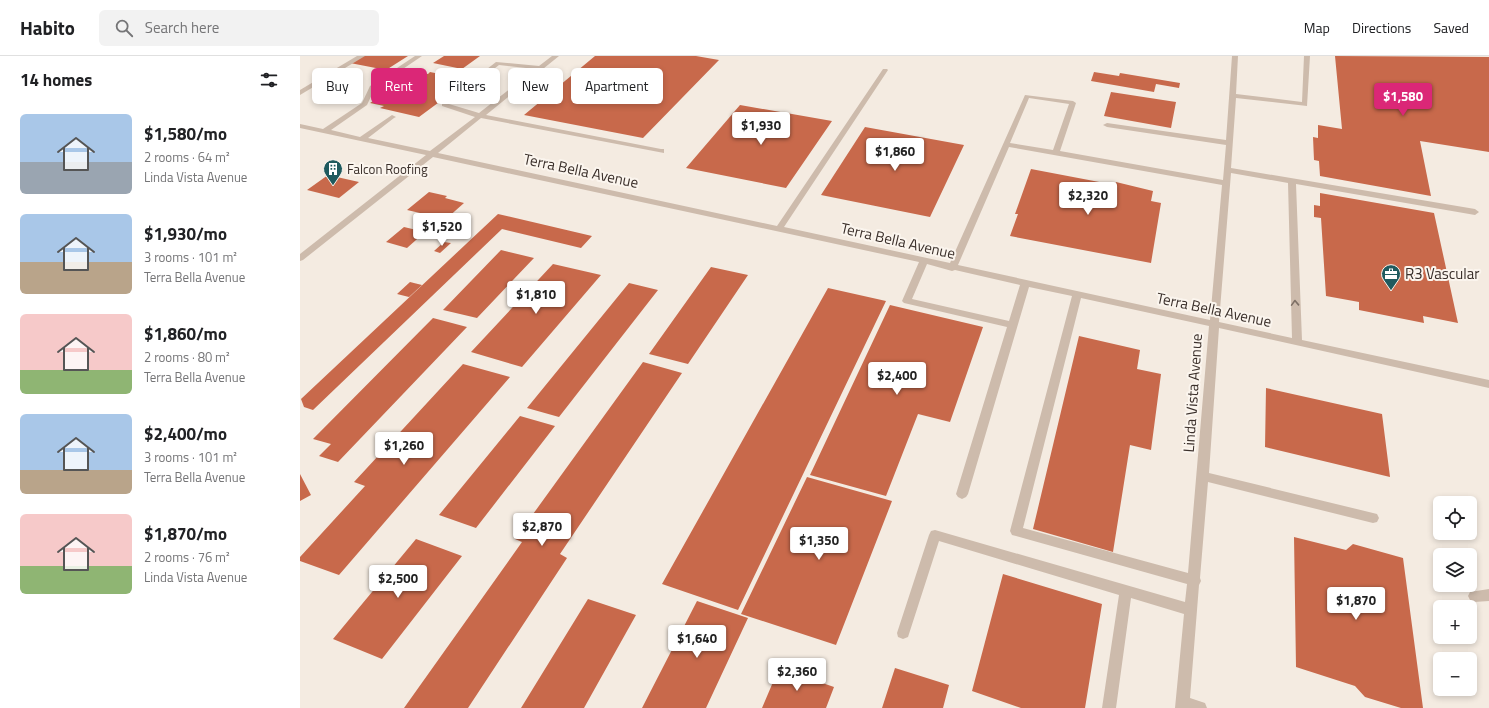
<!DOCTYPE html>
<html lang="en">
<head>
<meta charset="utf-8">
<style>
  body { margin:0; font-family:"Titillium Web",sans-serif; background:#f2f2f2; color:#202124; height:100vh; display:flex; flex-direction:column; font-size:15px; white-space:nowrap }
  * { box-sizing:border-box; margin:0 }
  p { font-size:13px; color:#757577 }
  .icon { flex:none; width:22px; height:22px; fill:none; stroke:currentColor; stroke-width:2; stroke-linecap:round; stroke-linejoin:round }
  .map { position:relative; flex:1; overflow:hidden }
  .sheet { display:flex; flex-direction:column; background:#fff; width:300px }
  .sheet>* { flex:none }
  .banner { position:absolute; left:12px; top:12px; width:380px; height:36px; display:flex; gap:8px }
  .buttons { position:absolute; left:1133px; top:440px; display:grid; gap:8px }
  .buttons a { display:grid; place-items:center; width:44px; height:44px; border-radius:6px; background:#fff; box-shadow:0 2px 6px #0003; font-size:20px }
  .price { position:absolute; translate:-50% -34px; padding:0 9px; border-radius:4px; background:#fff; color:#222; font-size:13px; line-height:26px; filter:drop-shadow(0 1px 2px #0008) }
  .price::after { content:''; position:absolute; left:50%; top:24px; width:12px; height:9px; margin-left:-6px; background:inherit; clip-path:polygon(0 0,100% 0,50% 100%) }
  .price.on { background:#db2777; color:#fff }
  ul { padding:0; list-style:none }
  li { display:flex; align-items:center; gap:12px; height:100px; padding:0 20px }
  li span { display:grid; place-items:center; flex:none; width:112px; height:80px; border-radius:6px; color:#555 }
  li>.icon { margin-inline-start:auto }
  span .icon { width:48px; height:48px; fill:#fffc; stroke-width:1 }
  li b { font-size:17px }
  h2 { display:flex; justify-content:space-between; align-items:center; height:48px; padding:0 20px; font-size:17px }
  .pill { padding:0 14px; border-radius:6px; background:#fff; box-shadow:0 2px 6px #0003; font-size:14px; line-height:36px }
  .pill.on { background:#db2777; color:#fff }
  header { display:flex; align-items:center; gap:24px; box-sizing:border-box; height:56px; padding:0 20px; background:#fff; border-bottom:1px solid #e0e0e0 }
  header strong { font-size:19px }
  nav { display:flex; gap:22px; margin-inline-start:auto; font-size:14px }
  .search { width:280px; height:36px; background:#f2f2f2; display:flex; align-items:center; gap:10px; box-sizing:border-box; padding:0 14px; border-radius:6px; color:#757577; font-size:15px }
  main { display:flex; flex:1; min-height:0 }
  .map>svg:first-child { display:block }
  .building { fill:#c8694b }
  .lines { fill:none; stroke-linecap:round; stroke-linejoin:round }
  .minor { fill:#cdbbac; fill-rule:evenodd }
  .oneway { stroke:#7d6f65 }
  .labels { text-anchor:middle; stroke-width:4; stroke-linejoin:round; paint-order:stroke }
  .far-poi-label { font-size:13px; fill:#3b302b; stroke:#fbf5ee; text-anchor:start }
  .street-label { font-size:15px; fill:#3b302b; stroke:#fbf5ee }
  .poi-label { font-size:15px; fill:#3b302b; stroke:#fbf5ee; text-anchor:start }
</style>
</head>
<body>
<header>
<strong>Habito</strong>
<div class="search"><svg class="icon" aria-label="search" viewBox="0 0 24 24"><circle cx="10" cy="10" r="6"/><path d="M15 15l6 6"/></svg>Search here</div>
<nav><a>Map</a><a>Directions</a><a>Saved</a></nav>
</header>
<main>
<section class="sheet">
<h2>14 homes<svg class="icon" aria-label="filters" viewBox="0 0 24 24"><path d="M4 7h16M4 17h16"/><circle cx="9" cy="7" r="2"/><circle cx="15" cy="17" r="2"/></svg></h2>
<ul>
<li><span style="background:linear-gradient(#a9c7e8 60%,#9aa5b1 0)"><svg class="icon" aria-label="home" viewBox="0 0 24 24"><path d="M3 11l9-7 9 7M6 9v11h12V9"/></svg></span><div><b>$1,580/mo</b><p>2 rooms · 64 m²</p><p>Linda Vista Avenue</p></div></li>
<li><span style="background:linear-gradient(#a9c7e8 60%,#b9a48a 0)"><svg class="icon" aria-label="home" viewBox="0 0 24 24"><path d="M3 11l9-7 9 7M6 9v11h12V9"/></svg></span><div><b>$1,930/mo</b><p>3 rooms · 101 m²</p><p>Terra Bella Avenue</p></div></li>
<li><span style="background:linear-gradient(#f6c9c9 70%,#8fb573 0)"><svg class="icon" aria-label="home" viewBox="0 0 24 24"><path d="M3 11l9-7 9 7M6 9v11h12V9"/></svg></span><div><b>$1,860/mo</b><p>2 rooms · 80 m²</p><p>Terra Bella Avenue</p></div></li>
<li><span style="background:linear-gradient(#a9c7e8 70%,#b9a48a 0)"><svg class="icon" aria-label="home" viewBox="0 0 24 24"><path d="M3 11l9-7 9 7M6 9v11h12V9"/></svg></span><div><b>$2,400/mo</b><p>3 rooms · 101 m²</p><p>Terra Bella Avenue</p></div></li>
<li><span style="background:linear-gradient(#f6c9c9 65%,#8fb573 0)"><svg class="icon" aria-label="home" viewBox="0 0 24 24"><path d="M3 11l9-7 9 7M6 9v11h12V9"/></svg></span><div><b>$1,870/mo</b><p>2 rooms · 76 m²</p><p>Linda Vista Avenue</p></div></li>
</ul>
</section>
<div class="map">
<svg width="1189" height="652" viewBox="0 0 1189 652">
  <rect width="100%" height="100%" fill="#f4ebe1"/>
  <!-- building -->
  <path class="building" d="M62 0H108L86 14 50 7Z
    M144 0H180L162 13 133 7Z
    M295 0H396L419 4 343 82 224 59Z
    M1035 0 1189 1V96L1120 85 1131 140 1020 120 1019 105 1014 104 1013 81 1018 82V69L1042 73Z
    M117 16 128 18 130 16 169 24 119 61 80 52 84 50 70 47Z
    M794 16 819 20 820 17 880 27 879 32 856 28 854 36 791 25Z
    M811 36 876 46 871 72 804 60Z
    M440 49 532 65 486 132 386 112Z
    M565 71 664 89 630 161 521 139Z
    M731 113 815 129 816 126 853 135 851 145 861 147 851 207 710 180 718 158H715Z
    M28 119 59 126 39 142 7 134Z
    M129 136 147 140 145 142 164 147 146 163 107 154Z
    M1020 137 1134 157 1158 267 1123 260 1124 267 1059 254V246L1026 240 1021 162 1014 161V149L1020 150Z
    M198 158 292 180 281 192 202 173 13 354 4 351 1 343Z
    M104 171 125 176 107 192 86 186Z
    M144 186 151 187 140 197 134 195Z
    M201 194 234 202 177 262 143 254Z
    M253 208 301 219 222 311 171 296Z
    M411 211 448 219 388 308 349 298Z
    M110 226 122 229 109 241 97 238Z
    M329 227 358 234 259 361 227 352Z
    M528 232 586 245 438 554 362 528Z
    M590 249 683 271 650 366 618 358 586 440 510 419Z
    M133 262 167 271 38 406 19 400 31 388 13 383Z
    M779 280 840 294 837 313 861 318 851 394 830 389 813 496 733 473Z
    M343 306 382 317 260 498 267 502 168 652H104L222 486 215 483Z
    M163 308 210 321 39 519 0 505V501L65 430 54 426Z
    M966 332 1082 358 1090 421 965 391Z
    M220 360 255 370 176 472 139 459Z
    M0 418 11 439 0 445Z
    M507 421 592 445 536 589 441 558Z
    M994 481 1046 494 1053 488 1103 502 1123 652H1101L1065 641 1055 630 996 611Z
    M116 483 162 500 82 603 33 583Z
    M703 518 802 548 785 652H721L672 635Z
    M288 543 336 559 284 652H221Z
    M397 545 448 562 406 652H342Z
    M479 612 534 631 526 652H462Z
    M595 612 649 629 643 652H582Z"/>
  <g class="lines">
    <!-- minor -->
    <path class="minor" d="M57 0H65L0 39V34Z
      M115 0H122L75 32 67 49 31 74 60 81 92 59 96 61 94 62 68 82 130 95 175 61 142 50V48L196 6 239 10 252 0H259L186 59 361 93H364V97L181 62 138 97 477 170 583 13H587L588 14 484 171 650 207 725 39 773 45 776 47 760 95 923 124 926 89 807 71 803 69 807 67 926 84 932 0H938L936 38 1002 46 1004 0H1010L1007 50 936 42 931 112 1175 153 1179 156 1175 159 996 128 1002 284 1189 324V332L919 272 909 417 1073 457 1077 458 1079 462 1077 466 1073 467 908 426 900 522 901 525 899 529 890 642 905 647 907 652H875L884 558 831 542 816 652H802L819 539 639 485 608 581 603 583 598 581 597 577 629 479 631 475 635 474 885 546 887 528 716 480 712 479 710 475 772 240 729 231 668 438 666 441 662 443 658 441 656 438 707 271 604 247 602 245 619 206 133 101 3 204 0 205V198L126 99 0 72V68L23 73 62 47 70 30ZM199 9 235 13 179 57 149 48ZM729 42 769 48 753 94 710 87ZM709 91 922 129 910 264 658 209ZM931 117 988 127 992 282 919 266ZM627 208 652 215 655 214 720 229 709 265 612 243ZM781 242 909 270 888 517 723 472Z
      M1189 533V545L1174 546 1170 544 1168 540 1170 536Z"/>
  </g>
  <!-- one-way arrows -->
  <defs><path id="oneway-chevron" d="M-2-3.5L2.5 0L-2 3.5" fill="none" stroke-width="1.6" stroke-linecap="round" stroke-linejoin="round"/></defs>
  <use class="oneway" href="#oneway-chevron" transform="translate(995 247) rotate(-92)"/>
  <!-- icons -->
  <defs>
    <g id="building-pin" transform="scale(1)"><path d="M0 17L-7.5 6A9.5 9.5 0 1 1 7.5 6Z" fill="#1f5a5e" stroke="#fbf5ee"/><path d="M-4-6H4V6H1V3H-1V6H-4ZM-2.5-4.3h1.7v1.8h-1.7ZM.8-4.3h1.7v1.8H.8ZM-2.5-1h1.7V.8h-1.7ZM.8-1h1.7V.8H.8Z" fill="#fff"/></g>
    <g id="office-pin" transform="scale(1)"><path d="M0 17L-7.5 6A9.5 9.5 0 1 1 7.5 6Z" fill="#1f5a5e" stroke="#fbf5ee"/><path d="M-6-3h4V-5.5h4V-3h4V5H-6ZM-1-4.5V-3h2v-1.5ZM-6 0V1H6V0Z" fill="#fff"/></g>
  </defs>
  <g fill-rule="evenodd">
    <use href="#building-pin" x="33" y="113"/>
    <use href="#office-pin" x="1091" y="218"/>
  </g>
  <g class="labels">
    <!-- far-poi labels -->
    <g class="far-poi-label">
      <text x="47" y="118">Falcon Roofing</text>
    </g>
    <!-- street labels -->
    <g class="street-label">
      <text transform="translate(281 115) rotate(12)" y="5">Terra Bella Avenue</text>
      <text transform="translate(598 185) rotate(13)" y="5">Terra Bella Avenue</text>
      <text transform="translate(914 254) rotate(12)" y="5">Terra Bella Avenue</text>
      <text transform="translate(893 337) rotate(-86)" y="5">Linda Vista Avenue</text>
    </g>
    <!-- poi labels -->
    <g class="poi-label">
      <text x="1105" y="223">R3 Vascular</text>
    </g>
  </g>
</svg>
<div class="buttons">
<a><svg class="icon" aria-label="locate" viewBox="0 0 24 24"><circle cx="12" cy="12" r="6"/><path d="M12 2v4M12 18v4M2 12h4M18 12h4"/></svg></a>
<a><svg class="icon" aria-label="layers" viewBox="0 0 24 24"><path d="M12 4l9 5-9 5-9-5zM3 14l9 5 9-5"/></svg></a>
<a>+</a>
<a>−</a>
</div>
<b class="price on" style="left:1103px;top:61px">$1,580</b>
<b class="price" style="left:461px;top:90px">$1,930</b>
<b class="price" style="left:595px;top:116px">$1,860</b>
<b class="price" style="left:788px;top:160px">$2,320</b>
<b class="price" style="left:142px;top:191px">$1,520</b>
<b class="price" style="left:236px;top:259px">$1,810</b>
<b class="price" style="left:597px;top:340px">$2,400</b>
<b class="price" style="left:104px;top:410px">$1,260</b>
<b class="price" style="left:242px;top:491px">$2,870</b>
<b class="price" style="left:519px;top:505px">$1,350</b>
<b class="price" style="left:98px;top:543px">$2,500</b>
<b class="price" style="left:1056px;top:565px">$1,870</b>
<b class="price" style="left:397px;top:603px">$1,640</b>
<b class="price" style="left:497px;top:636px">$2,360</b>
<div class="banner">
<a class="pill">Buy</a>
<a class="pill on">Rent</a>
<a class="pill">Filters</a>
<a class="pill">New</a>
<a class="pill">Apartment</a>
</div>
</div>
</main>
</body>
</html>
